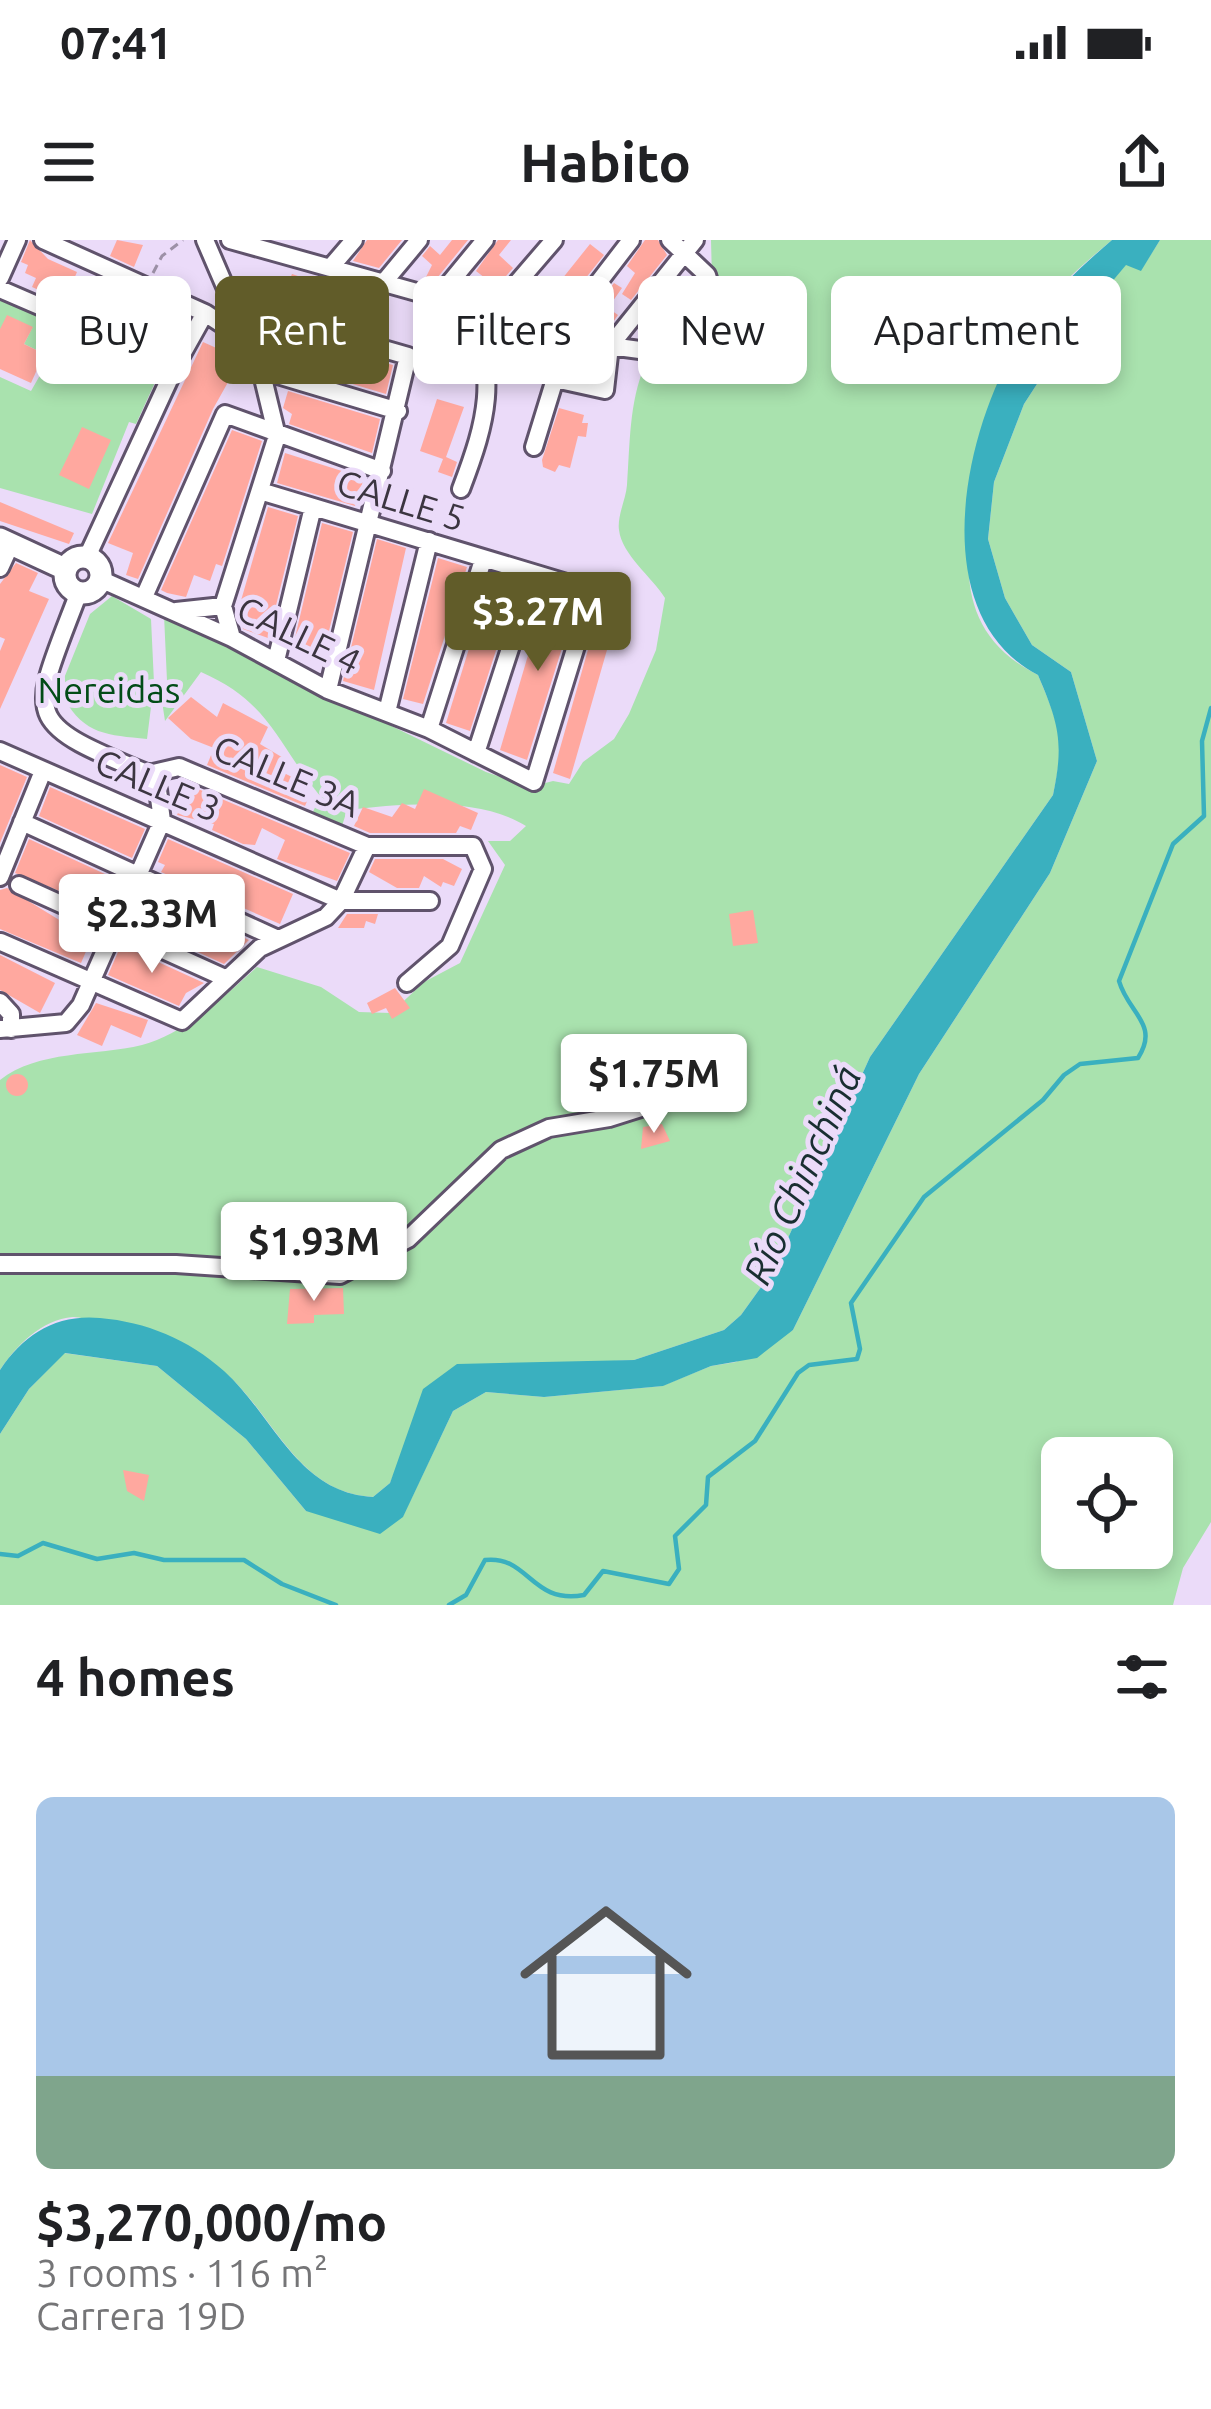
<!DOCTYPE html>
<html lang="en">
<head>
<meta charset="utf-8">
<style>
  body { margin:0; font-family:Ubuntu,sans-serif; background:#f6f6f6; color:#202124; height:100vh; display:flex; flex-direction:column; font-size:45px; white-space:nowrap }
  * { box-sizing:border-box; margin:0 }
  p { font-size:39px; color:#757577 }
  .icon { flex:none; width:66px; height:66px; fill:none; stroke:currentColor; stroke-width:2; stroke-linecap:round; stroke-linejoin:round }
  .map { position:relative; height:1365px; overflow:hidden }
  .side { display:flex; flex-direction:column; background:#fff; flex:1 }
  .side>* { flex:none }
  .guide { position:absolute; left:36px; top:36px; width:1140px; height:108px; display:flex; gap:24px }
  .controls { position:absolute; left:1041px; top:1197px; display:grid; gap:24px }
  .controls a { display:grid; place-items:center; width:132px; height:132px; border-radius:18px; background:#fff; box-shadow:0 6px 18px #0003; font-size:60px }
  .price { position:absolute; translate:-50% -102px; padding:0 27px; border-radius:12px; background:#fff; color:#222; font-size:39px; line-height:78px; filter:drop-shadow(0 3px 6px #0008) }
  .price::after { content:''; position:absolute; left:50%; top:72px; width:36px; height:27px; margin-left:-18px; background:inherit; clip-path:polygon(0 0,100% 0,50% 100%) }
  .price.on { background:#615c29; color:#fff }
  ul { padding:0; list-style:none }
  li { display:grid; align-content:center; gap:24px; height:636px; padding:0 36px }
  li+li { border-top:3px solid #e0e0e0 }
  li span { display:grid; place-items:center; height:372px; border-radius:18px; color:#555 }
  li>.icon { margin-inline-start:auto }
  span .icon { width:216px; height:216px; fill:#fffc; stroke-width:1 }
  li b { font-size:51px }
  h2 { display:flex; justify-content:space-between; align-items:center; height:144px; padding:0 36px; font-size:51px }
  .chip { padding:0 42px; border-radius:18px; background:#fff; box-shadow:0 6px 18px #0003; font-size:42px; line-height:108px }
  .chip.on { background:#615c29; color:#fff }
  .status { display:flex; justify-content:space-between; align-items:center; height:84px; padding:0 60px; background:#fff; direction:ltr }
  .status svg { height:33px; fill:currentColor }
  header { display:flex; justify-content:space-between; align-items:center; height:156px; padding:0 36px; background:#fff; font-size:54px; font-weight:600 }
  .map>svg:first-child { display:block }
  .green { fill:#a9e2ae; fill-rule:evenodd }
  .water { fill:#3ab0bf }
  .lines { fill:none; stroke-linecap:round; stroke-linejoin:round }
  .stream { stroke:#3ab0bf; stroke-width:4.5 }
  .building { fill:#ffa89f }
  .minor-casing { stroke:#60536c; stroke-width:22 }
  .major-casing { stroke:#60536c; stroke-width:27 }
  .path { stroke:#9d91a7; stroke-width:3; stroke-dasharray:9 6; stroke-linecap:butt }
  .minor { stroke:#fff; stroke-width:16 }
  .major { stroke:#fff; stroke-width:21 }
  .labels { text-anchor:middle; stroke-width:10; stroke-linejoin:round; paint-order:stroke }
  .street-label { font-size:36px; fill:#3b3540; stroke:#ebdbf9 }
  .park-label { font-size:36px; fill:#024c17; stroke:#ebdbf9 }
  .water-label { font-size:39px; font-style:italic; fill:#192e31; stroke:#ebdbf9 }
</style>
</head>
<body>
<div class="status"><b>07:41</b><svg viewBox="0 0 49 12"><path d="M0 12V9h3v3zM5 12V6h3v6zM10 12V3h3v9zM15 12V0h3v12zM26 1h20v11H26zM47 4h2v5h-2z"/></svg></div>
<header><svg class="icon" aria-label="menu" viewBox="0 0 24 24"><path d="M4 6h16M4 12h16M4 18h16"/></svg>Habito<svg class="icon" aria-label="share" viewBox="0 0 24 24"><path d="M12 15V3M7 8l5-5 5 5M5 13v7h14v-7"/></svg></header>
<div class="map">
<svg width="1211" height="1365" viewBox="0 0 1211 1365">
  <rect width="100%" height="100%" fill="#ebdbf9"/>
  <!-- green -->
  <path class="green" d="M711 0H1112C1082 25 1049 53 1029 86 1005 127 997 170 986 216 967 299 943 387 1038 435 1060 487 1065 500 1053 555L870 817 774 1029 741 1075 724 1090 634 1120 514 1126 407 1203 390 1243 373 1257C299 1253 277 1181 229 1136 216 1124 89 1075 73 1077 41 1080 17 1105 0 1130V840C38 810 96 816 142 805 186 793 223 757 257 727L321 747 359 772 391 773 424 742 460 723 505 625 488 601H510L526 586C478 556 402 564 347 570L342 586 313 572 320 556C276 502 270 462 201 432L165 481 160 448 167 441 164 375 486 532 530 547 553 541 569 544 583 522 614 499 629 474 656 410 665 358C652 337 622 315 619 290 617 276 626 259 627 245 630 205 629 162 645 125L679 116 678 109 720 52 712 39Z
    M1160 0H1211V1282L1183 1328 1173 1365H0V1194L29 1149 64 1113 157 1126 246 1199 306 1271 403 1276 453 1171 486 1152 544 1157 662 1146 711 1126 736 1122 793 1090 919 834 1050 633 1097 521 1071 432 1032 405 1005 358 988 299 994 242 1024 164 1074 87 1126 24 1141 30ZM1062 1218H1152V1308H1062Z
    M0 55 163 125 136 184 129 182 92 274 0 248V137L31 151 43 130 55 132 61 122 24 104 32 88 0 89Z
    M112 356 151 379 154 443 147 499C108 495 84 495 64 458H56L90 374Z"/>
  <!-- water -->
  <path class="water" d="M1112 0H1160L1141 31 1126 25 1074 87 1024 164 994 242 988 299 1005 358 1032 405 1071 432 1097 521 1050 633 919 834 793 1090 757 1118 711 1126 663 1146 544 1157 486 1152 453 1171 403 1277 380 1294 306 1271 246 1199 157 1126 65 1113 29 1149 0 1194V1130C24 1094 56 1074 100 1078 146 1082 188 1099 224 1131 274 1176 297 1253 373 1257L390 1243 423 1149 457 1124 634 1120 724 1090 741 1075 774 1029 870 817 1053 555C1064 503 1059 484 1038 435 917 372 967 167 1034 79 1057 49 1084 24 1112 0Z"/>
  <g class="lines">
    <!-- stream -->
    <path class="stream" d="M0 1314 18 1316 43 1303 97 1319 134 1313 164 1320H244L282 1344 336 1365
      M449 1365 466 1355 485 1320C529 1315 531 1365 584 1355L603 1331 669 1344 679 1329 675 1296 706 1265 708 1237 755 1201 798 1133 809 1125 857 1119 860 1109 851 1063 924 957 1043 860 1064 835 1080 824 1138 818C1160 784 1128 773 1119 741L1173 604 1204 576 1202 501 1211 468"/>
  </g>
  <!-- building -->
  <path class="building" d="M30 0 48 19 77 32 71 46 103 60 108 48 187 79 170 109 32 47 36 38 25 33 28 25 21 22Z
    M117 0 143 5 134 27 110 16Z
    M367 0H402L379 28 353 21Z
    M452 0H468L433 43 424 41 432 25 422 16 430 6 440 15Z
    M498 0H511L499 15 513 28 487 58 473 53 485 38 476 31Z
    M645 0H658L667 15 631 60 622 54 635 33 627 26Z
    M590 4 604 15 555 77 543 74 559 53 554 49Z
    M292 34 313 41 309 50 300 47 293 67 280 63Z
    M614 43 622 48 608 68 618 75 611 85 594 70Z
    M7 75 33 87 24 104 61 122 56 131 40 123 31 143 0 129V89Z
    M518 99 535 103 530 128 512 124Z
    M203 102 241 119 213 169 138 339 126 335 133 313 108 303Z
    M264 104 316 118 321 105 393 125 386 154 272 120Z
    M288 151 380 179 372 213 289 184 292 174 283 168Z
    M437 159 464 167 446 217 457 222 452 237 438 232 443 219 420 211Z
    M559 168 584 175 582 183H588L586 197 578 196 570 228 559 225 555 232 543 227 542 220Z
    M82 187 111 200 89 249 59 235Z
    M232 190 262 201 224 320 222 326 216 324 210 341 194 335 186 357 167 353 161 350Z
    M285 213 364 238 355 266 277 243Z
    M0 262 74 293 69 304 0 281Z
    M268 267 298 276 268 398 243 389 238 371Z
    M322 283 353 292 321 424 310 420 312 412 293 406Z
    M377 299 406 308 374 450 343 441Z
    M438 318 467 327 423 464 403 459Z
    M16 323 38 333 29 351 49 359 0 469V411L5 399 0 397V344Z
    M492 334 518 342 470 491 446 483Z
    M605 350 623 354 570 539 553 533Z
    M547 351 577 360 527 520 500 510Z
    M191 457 217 477 223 463 268 487 260 504 290 522 284 533 294 538 290 547 310 554 305 566 207 525 214 508 191 499 168 478Z
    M0 525 27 537 0 603Z
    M191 546 350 613 337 641 277 619 285 600 262 588 255 605 243 604 212 590 214 584 177 575Z
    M50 547 145 589 132 618 39 576Z
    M424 549 478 573 471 590 460 586 456 593H370L354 586 363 567 392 577 402 563 415 569Z
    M29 599 118 640 104 669 15 633Z
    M168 599 293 654 280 684 161 632 165 625 158 622Z
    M375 619H443L462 629 454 646 443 642 441 647 424 636 419 648H397L369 632Z
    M7 648 61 681 94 693 81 723 0 689V650Z
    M145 652 249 700 224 724 132 682Z
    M753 670 758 703 733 706 729 674Z
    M347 674H378L375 684 366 681 364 688H338Z
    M121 705 204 743 186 753 179 766 108 735Z
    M0 715 55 743 40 773 0 750Z
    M395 748 410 768 392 779 386 768 372 774 367 763Z
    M96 763 148 780 141 798 111 785 102 806 77 795Z
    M6 845a11 11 0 1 1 22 0a11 11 0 1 1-22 0Z
    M662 884 670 901 641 909 643 887Z
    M328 966 333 983 317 987 315 980 289 981Z
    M343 1048 344 1074 314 1075V1083L287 1084 290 1049Z
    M123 1230 149 1235 144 1261 127 1251Z"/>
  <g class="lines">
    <!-- minor casing -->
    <g class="minor-casing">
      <path id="minor" d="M43 0 205 73 246 100
        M205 0 261 130 277 196 223 366 232 398
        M230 0 610 106 662 113 712 52 707 35 670 0
        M330 28 354 0
        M0 38 17 0
        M384 42 419 0
        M0 49 176 125
        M438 57 485 0
        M234 66 408 116 328 450
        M492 72 554 0
        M561 91 631 0
        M261 130 398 171
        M534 207 555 139 605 150 610 106 695 0
        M461 249C488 178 497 140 471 66
        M87 317 176 125 205 73
        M0 328 11 304
        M100 339 232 398 328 450 429 489 534 542 593 351 260 251
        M79 352C31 479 17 480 149 534
        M144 357 225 174 382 231
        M176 371 223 366
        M276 421 313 267
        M387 472 429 301
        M429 489 483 320
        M0 511 341 661H430
        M476 513 534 335
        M149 534 179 527 367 606H473L483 629 450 706 407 743
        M22 582 278 699
        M0 637 43 531
        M19 645 225 738
        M1 702 182 781 260 708 326 677 341 661 367 606
        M0 762 11 774V789
        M0 789 66 783 81 765 162 581 158 550 149 534
        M0 1024H176L340 1035 408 999 501 910 549 888 609 878 688 853"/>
    </g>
    <!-- major casing -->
    <g class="major-casing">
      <path id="major" d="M0 299 65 329
        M65 335a18 18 0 1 1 36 0a18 18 0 1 1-36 0Z"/>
    </g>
    <!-- path -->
    <path class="path" d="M153 33 162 16 183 0"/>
    <!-- minor -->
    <use href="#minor" class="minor"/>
    <!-- major -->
    <use href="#major" class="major"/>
  </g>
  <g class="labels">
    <!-- street labels -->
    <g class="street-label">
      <text transform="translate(401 260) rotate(17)" y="13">CALLE 5</text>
      <text transform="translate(299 395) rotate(26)" y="13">CALLE 4</text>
      <text transform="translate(287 536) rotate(23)" y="13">CALLE 3A</text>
      <text transform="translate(158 545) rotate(23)" y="13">CALLE 3</text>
    </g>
    <!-- park labels -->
    <g class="park-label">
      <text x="109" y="463">Nereidas</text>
    </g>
    <!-- water labels -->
    <g class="water-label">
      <text transform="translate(802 935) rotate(-66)" y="14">Río Chinchiná</text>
    </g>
  </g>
</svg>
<div class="controls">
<a><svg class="icon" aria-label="locate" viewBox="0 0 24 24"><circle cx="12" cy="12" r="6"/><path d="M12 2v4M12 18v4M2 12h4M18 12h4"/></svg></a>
</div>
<b class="price on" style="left:538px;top:434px">$3.27M</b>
<b class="price" style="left:152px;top:736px">$2.33M</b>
<b class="price" style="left:654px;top:896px">$1.75M</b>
<b class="price" style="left:314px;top:1064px">$1.93M</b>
<div class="guide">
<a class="chip">Buy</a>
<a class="chip on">Rent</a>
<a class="chip">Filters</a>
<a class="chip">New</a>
<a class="chip">Apartment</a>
</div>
</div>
<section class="side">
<h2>4 homes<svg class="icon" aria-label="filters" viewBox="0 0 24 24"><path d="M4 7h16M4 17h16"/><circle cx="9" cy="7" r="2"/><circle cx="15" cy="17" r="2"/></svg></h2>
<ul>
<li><span style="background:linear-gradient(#a9c7e8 75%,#7fa58c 0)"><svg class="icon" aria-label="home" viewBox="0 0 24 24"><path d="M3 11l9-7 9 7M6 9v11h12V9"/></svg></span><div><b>$3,270,000/mo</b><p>3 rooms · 116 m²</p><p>Carrera 19D</p></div></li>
</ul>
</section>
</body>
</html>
